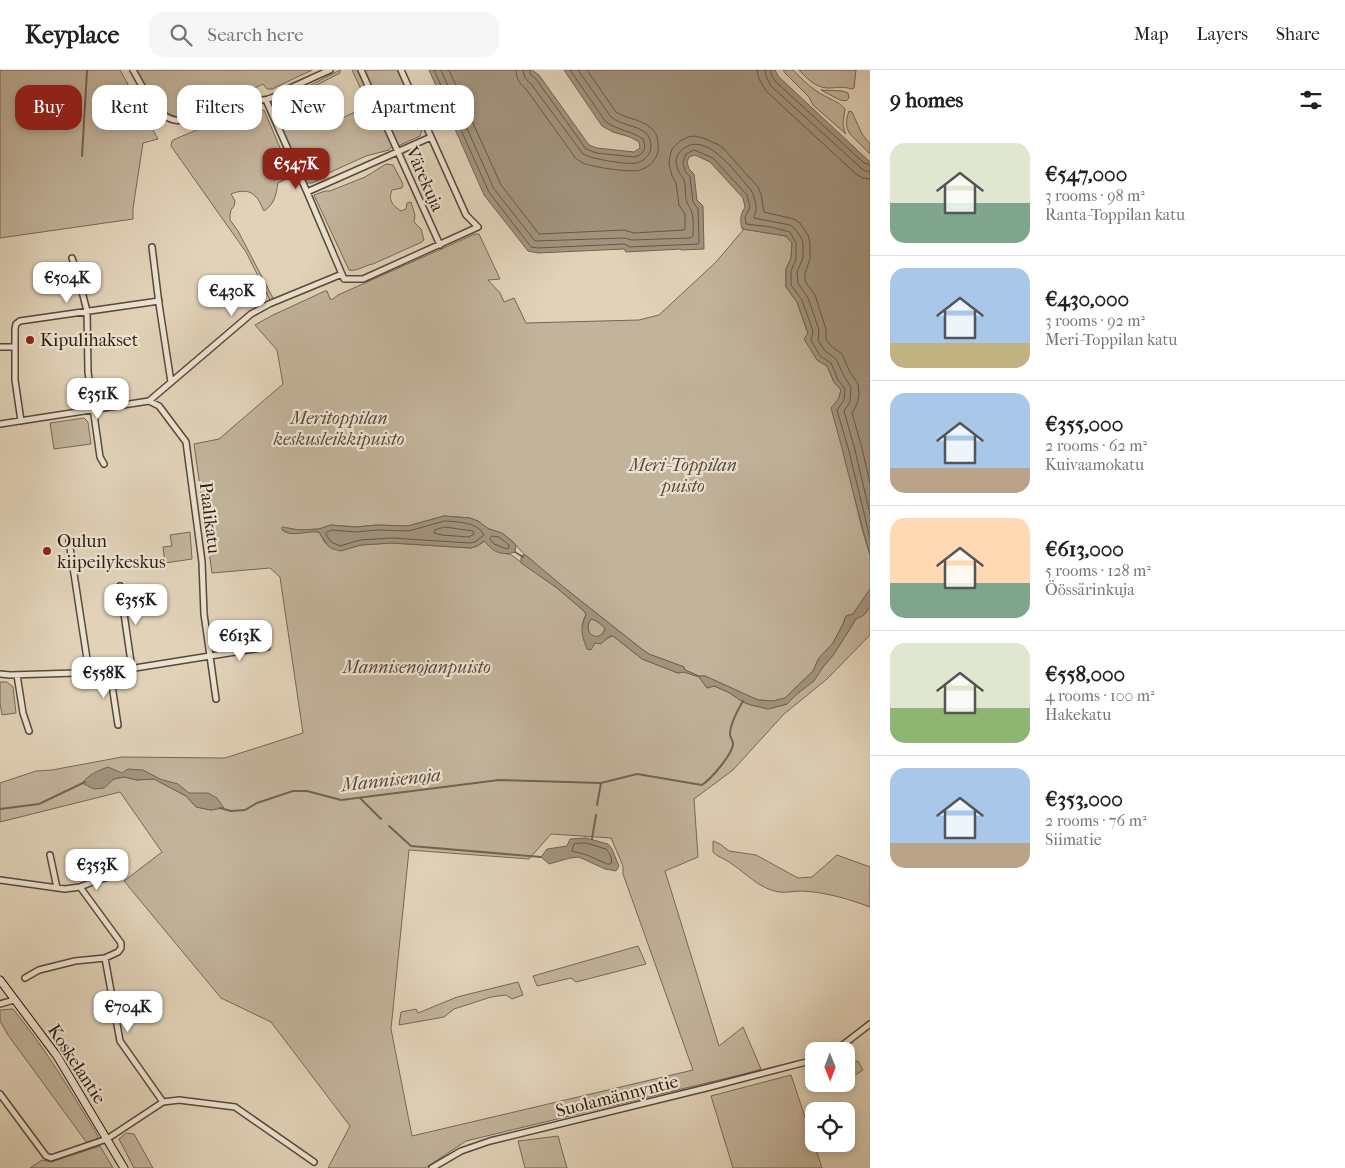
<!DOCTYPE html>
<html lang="en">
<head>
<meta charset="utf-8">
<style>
  body { margin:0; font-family:"IM FELL French Canon",serif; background:#f6f6f6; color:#202124; height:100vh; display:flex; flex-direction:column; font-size:19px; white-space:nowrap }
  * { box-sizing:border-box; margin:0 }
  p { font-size:16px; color:#757577 }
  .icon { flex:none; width:28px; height:28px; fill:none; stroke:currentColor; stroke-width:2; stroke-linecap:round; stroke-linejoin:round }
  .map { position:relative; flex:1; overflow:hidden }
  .details { display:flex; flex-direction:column; background:#fff; width:475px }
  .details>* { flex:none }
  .banner { position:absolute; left:15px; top:15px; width:475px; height:45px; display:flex; gap:10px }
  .needle { width:32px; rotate:179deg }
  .controls { position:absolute; left:805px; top:972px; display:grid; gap:10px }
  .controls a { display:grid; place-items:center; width:50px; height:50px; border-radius:10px; background:#fff; box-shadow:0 2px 8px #0003; font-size:25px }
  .price { position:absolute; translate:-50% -42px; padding:0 11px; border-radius:10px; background:#fff; color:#222; font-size:16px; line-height:32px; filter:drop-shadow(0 1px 2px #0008) }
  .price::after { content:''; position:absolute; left:50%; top:30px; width:15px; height:11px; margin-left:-8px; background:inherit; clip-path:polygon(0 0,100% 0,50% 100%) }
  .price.active { background:#8f2418; color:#fff }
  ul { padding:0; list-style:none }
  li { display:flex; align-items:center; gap:15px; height:125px; padding:0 20px }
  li+li { border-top:1px solid #e0e0e0 }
  li span { display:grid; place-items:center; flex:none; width:140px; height:100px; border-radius:15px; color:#555 }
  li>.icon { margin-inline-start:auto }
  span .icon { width:60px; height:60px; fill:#fffc; stroke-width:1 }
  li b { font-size:21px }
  h2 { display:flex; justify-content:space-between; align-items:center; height:60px; padding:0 20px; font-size:21px }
  .tag { padding:0 18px; border-radius:15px; background:#fff; box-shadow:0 2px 8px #0003; font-size:18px; line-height:45px }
  .tag.active { background:#8f2418; color:#fff }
  header { display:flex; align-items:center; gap:30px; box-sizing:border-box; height:70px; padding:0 25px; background:#fff; border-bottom:1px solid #e0e0e0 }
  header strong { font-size:24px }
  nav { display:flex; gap:28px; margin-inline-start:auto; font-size:18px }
  .search { width:350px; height:45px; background:#f6f6f6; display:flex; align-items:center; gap:12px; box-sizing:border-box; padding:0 18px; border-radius:15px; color:#757577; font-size:19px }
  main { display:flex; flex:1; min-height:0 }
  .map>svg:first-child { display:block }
  .green { fill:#c2b39b; stroke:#766755; fill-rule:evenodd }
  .water { fill:#a2947f; stroke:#726452; fill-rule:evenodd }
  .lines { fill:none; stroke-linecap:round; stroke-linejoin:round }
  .shore { stroke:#665847; stroke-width:1 }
  .stream { stroke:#726452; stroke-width:2 }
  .street-casing { stroke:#574939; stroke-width:8 }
  .secondary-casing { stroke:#291b0f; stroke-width:9 }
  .street { stroke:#ece2d1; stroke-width:5 }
  .secondary { stroke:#ece2d1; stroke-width:7 }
  .poi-dot { fill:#8f2418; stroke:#ece2d1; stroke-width:2 }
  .labels { text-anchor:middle; stroke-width:4.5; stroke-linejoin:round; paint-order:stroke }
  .street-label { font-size:18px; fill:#291b0f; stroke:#ece2d1 }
  .poi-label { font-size:18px; fill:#291b0f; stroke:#ece2d1; text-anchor:start }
  .park-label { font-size:18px; font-style:italic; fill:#574939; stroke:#ece2d1 }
  .water-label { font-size:19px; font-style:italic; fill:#594b3c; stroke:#ece2d1 }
</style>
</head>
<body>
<header>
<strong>Keyplace</strong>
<div class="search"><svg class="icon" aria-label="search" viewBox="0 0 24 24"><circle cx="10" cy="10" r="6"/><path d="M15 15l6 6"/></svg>Search here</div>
<nav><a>Map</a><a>Layers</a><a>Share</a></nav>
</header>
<main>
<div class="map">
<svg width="870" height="1098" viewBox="0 0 870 1098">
  <rect width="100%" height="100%" fill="#e1d2b8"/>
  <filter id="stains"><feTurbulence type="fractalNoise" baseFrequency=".004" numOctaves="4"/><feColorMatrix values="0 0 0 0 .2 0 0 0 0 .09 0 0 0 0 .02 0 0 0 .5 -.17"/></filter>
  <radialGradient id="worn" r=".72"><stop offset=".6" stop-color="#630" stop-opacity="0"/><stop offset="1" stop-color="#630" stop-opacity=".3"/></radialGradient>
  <!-- green -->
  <path class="green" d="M0 0H120L158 69 143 73 133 138V149L0 168Z
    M136 0H312L272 19H267L263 14 199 44 185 47H177L165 42 159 36 151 27Z
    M340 0V3L311 18 316 36 321 35 328 53 330 54 367 36V32L352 0H358L392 76 389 80 366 86 322 106 321 109 312 113H306L273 41 274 34Z
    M365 0H398L423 57 420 66 398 76Z
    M783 0H793C801 8 808 16 818 22 825 27 840 32 845 39 844 48 841 55 846 64L813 35 809 27 786 4Z
    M799 0H856L854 18 852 19C843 16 836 18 827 18 814 17 807 8 799 0Z
    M821 20 842 21 848 23 849 28 846 31 840 30Z
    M244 40 247 47 264 40 292 106 278 113C276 124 275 134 264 141 261 136 259 129 255 126 249 119 238 121 231 124L235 131 234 136 231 140 230 145V150L238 161 273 228 270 230 246 182 171 76 172 71 173 70Z
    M849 41 852 42 862 64 870 74V84L850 64C845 56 846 50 849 41Z
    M386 94 393 95 403 114 402 118 392 120C388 130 392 135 401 141L406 139 407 133 411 132 415 145 414 152 421 159 424 170 422 172 373 194C365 195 357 202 349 200L314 125 325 121H330L365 107Z
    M744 159 786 166 792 173 791 188 786 199V217L797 232 817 290 827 296 834 312 841 320 839 328 844 383 862 459 870 485V519L853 544 846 546 843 554 833 573 819 588 813 601 785 628 773 631 758 630 705 606H699L685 600 684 597 649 584 643 580 543 501 525 485 512 471 502 463 486 458 478 451 470 448 444 446 408 456 377 455 356 457 331 455 319 459 299 460 291 459 282 460C293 468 306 460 319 462L325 473 344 479 361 475 392 473 471 478 477 476 485 471 507 484H510L557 518 584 541 586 544 582 555 593 574 613 566 642 589 678 603 684 602 699 607 707 618 714 616 728 622 743 632 751 635 768 639 787 634 797 624 813 611 823 597 834 584 856 549 864 545 870 537V565L827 609 784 644 733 700 694 729 698 787 665 801 719 976 743 957 761 999 744 1004 466 1071 425 1098H328L350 1056 271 952 221 928 124 811 162 782 120 722 0 752V713L36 701 52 700 122 687 225 688 303 663 280 507 270 498 212 503 194 374 219 369 283 314 277 280 255 255 271 246 325 221H327L330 229H333L338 225 475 164H479L500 209 488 210 500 223 504 232 514 228 526 253 639 250 659 245 716 192ZM140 702 174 717 211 740 196 737 186 726 154 709 137 710 124 707 114 709ZM551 764 611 768 623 796V804L693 1000 412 1066 391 959 409 780 529 789Z
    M84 348 88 352 91 374 54 379 50 353Z
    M190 462 192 489 165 493 163 477 172 476 170 465Z
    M591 549C596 550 603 555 605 559 599 575 581 563 591 549Z
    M0 612H7L13 617 16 643 2 645 0 633Z
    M713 771 720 774 729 781 756 785 798 808 812 807 837 785 870 797V837C849 829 825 822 802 821 794 821 786 823 779 822 759 819 745 802 729 792 724 788 717 787 713 782Z
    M638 876 646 894 576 912 571 908 537 916 533 906Z
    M518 912 523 925 512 929 506 925 491 927 454 939 444 947 399 955 401 942 416 939 418 943 457 927Z
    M13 939C46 979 71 1022 98 1066L97 1070 87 1073 8 965 0 951V940Z
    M858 991 863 1000 857 1004 846 1005V996Z
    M791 1005 822 1098H733L711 1026Z
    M126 1063 134 1064 153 1098H134L119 1069Z
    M558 1066 567 1098H525L518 1071Z
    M100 1076 113 1098H30L42 1090 51 1092Z"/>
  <!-- water -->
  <path class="water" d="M429 0H532L539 5 589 75 597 78 634 82 640 78 639 72 630 67 613 62 602 56 564 0H775L779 7 870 92V485C856 437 845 387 831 338L839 328 841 320 834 312 827 296 817 290 804 269 808 263 797 232 786 217V199L791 188 792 173 786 166 742 159C740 150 740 145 745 137L743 128 710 92 695 85 689 87 687 92 689 99 694 104 697 130 703 136 704 179 681 180V179L626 182 624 179 538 183 528 181 484 125Z
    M444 446 470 448 478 451 489 459 502 463 516 475 515 482C507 485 496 484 490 477 488 475 486 473 484 471L477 476 471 478 392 473 361 475 341 481 333 479 328 476 319 462C307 460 289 469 281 458L283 457 299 460 319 459 331 455 356 457 377 455 408 456Z
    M522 485H525L528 487 566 519 643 580 649 584 684 597 685 600 699 606H705L758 630 773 631 785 628 813 601 819 588 833 573 843 554 846 546 853 544 870 519V537L864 545 856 549 834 584 823 597 814 611 797 624 787 634 768 639 751 635 743 632 728 622 714 616 707 618 699 607 684 602 678 603 642 589 613 566H610L601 574 595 573 591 580 587 579C581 564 580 559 586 544L584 541 557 518 521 493V488ZM591 549C596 550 603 555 605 559 599 575 581 562 591 549Z
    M108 697 122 703 128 699 143 700 160 709 178 714 189 723H208L217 728 224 738 211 740 196 737 186 726 154 709 137 710 124 707 114 709 104 718 94 719 82 713C90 704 97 701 108 697Z
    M586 768 608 774 612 779 619 796 616 801 605 799 579 787 570 788 549 794 541 787 547 779 567 776 570 769Z"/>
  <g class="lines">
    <!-- shore -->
    <path class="shore" d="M434 0 489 122 531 177 538 178 624 174 630 177 698 174 699 172 698 139 693 132 690 107 685 101 683 92 686 84 694 80 713 88 747 125 750 137 745 147 746 154 771 157 790 162 796 173V189L791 201V215L802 230 813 261 811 270 820 286 831 293 838 310 845 319 844 330 837 340 849 381 870 468
      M441 0 494 119 535 171 624 168 632 170 691 168 693 166C693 159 694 150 692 143 691 138 687 135 686 129 685 123 686 115 684 110 681 104 677 101 676 92 676 86 680 80 686 77 709 63 738 106 751 120 754 126 757 135 756 141 755 143 754 146 754 148L790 155 794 158 801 167 803 173V188L797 202 798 213 808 228 819 260 818 270 825 281 836 289 844 306 851 317 850 332 844 341 855 380 870 444
      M449 0 501 115 539 164 624 160 634 163 684 160 685 158V144L679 135 676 113 672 106 669 94 670 86 672 79 680 71 688 67 694 66 703 68 719 75 724 79 758 117 761 124 764 142 794 149 800 153 808 165 810 173V189L805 203V211L815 225 826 259V269L831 276 842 284 850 302 858 314 859 325 857 334 852 343 862 378 870 413
      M516 0C516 8 519 13 526 19L574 86C576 89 579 91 583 93 592 97 630 103 640 100 651 97 660 86 658 75 658 68 656 62 651 58 641 49 627 49 616 42L587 0
      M523 0 525 8 531 14 583 84C591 89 627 95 636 93 643 92 651 85 651 77 651 73 650 67 646 63 636 55 621 55 611 47L578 0
      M530 0V4L536 9 586 79 596 83 634 87C644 85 647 78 643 69 631 61 618 60 606 52L570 0
      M757 0 759 9 766 21 856 104 863 108 870 109
      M765 0 766 6 771 16 861 98 865 101H870
      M771 0V4L775 11 864 93 870 95
      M445 451C459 452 477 452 484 465L475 472 470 473 392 468 360 470 340 476 331 472 326 464 327 462 332 460 356 462 377 460 408 461Z
      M445 457 473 461 474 464 469 467 442 465 434 463 435 460Z
      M492 466 499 467 509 475V478L507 479 494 474 490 469Z
      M586 773 606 779C609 782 613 789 611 794H607L587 785 572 781 574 774Z"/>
    <!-- stream -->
    <path class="stream" d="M82 86 87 1
      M515 482 523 487
      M360 728 381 749
      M597 735 601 713
      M220 738 231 741 245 740 257 733 293 721H307L341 730 499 710 601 713 637 704 702 715C710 710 731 686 733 675 734 671 730 668 730 664 730 653 738 640 743 631
      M0 739 39 734 85 712
      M389 756 411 776 541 787
      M592 769 596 745"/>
    <!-- street casing -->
    <g class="street-casing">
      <path id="street" d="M133 0C153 35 162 65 209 44 218 40 232 31 241 29 249 28 259 32 268 29 275 27 282 23 288 19 302 13 316 6 330 0
        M361 0 440 175
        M266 30 307 122 344 209H363L478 157 466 145 401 0
        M307 122 431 67
        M152 177 159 234 171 312
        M72 188 78 206 87 241 88 302 100 387 104 394
        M0 277H15
        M149 331 251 244 269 234 342 204
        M21 351 15 310V259L16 254 20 251 159 231
        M0 354 149 331 159 336 186 372 202 492 204 544 210 586 110 602 10 605 0 604
        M69 471 89 602
        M120 516 132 599
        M110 602 118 655
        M17 605 23 643 29 661
        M216 629 210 586 267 577
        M50 785 57 818
        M0 810 65 819 80 817 95 811 109 807
        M105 888 120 971 163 1032
        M25 908 39 900 75 891 105 888 118 882 121 878V873L80 817
        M0 934 14 930
        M835 981 870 954
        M0 1024 46 1086 51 1088 107 1069 163 1032 179 1030 235 1037 314 1092
        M432 1098 461 1081 490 1071 706 1018 814 990"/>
    </g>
    <!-- secondary casing -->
    <g class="secondary-casing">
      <path id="secondary" d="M0 910 57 986 124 1098"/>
    </g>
    <!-- street -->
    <use href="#street" class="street"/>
    <!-- secondary -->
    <use href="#secondary" class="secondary"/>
  </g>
  <!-- markers -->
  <g class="poi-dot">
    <circle cx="30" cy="270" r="5"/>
    <circle cx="47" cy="481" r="5"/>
  </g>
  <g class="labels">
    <!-- street labels -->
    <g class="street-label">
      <text transform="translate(425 109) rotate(66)" y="6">Värekuja</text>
      <text transform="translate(210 448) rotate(83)" y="6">Paalikatu</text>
      <text transform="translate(77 994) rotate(57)" y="6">Koskelantie</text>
      <text transform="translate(617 1026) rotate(-14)" y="6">Suolamännyntie</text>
    </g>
    <!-- poi labels -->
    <g class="poi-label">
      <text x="40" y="276">Kipulihakset</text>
      <text x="57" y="477">Oulun<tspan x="57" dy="21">kiipeilykeskus</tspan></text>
    </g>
    <!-- park labels -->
    <g class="park-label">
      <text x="339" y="354">Meritoppilan<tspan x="339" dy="21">keskusleikkipuisto</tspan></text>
      <text x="683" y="401">Meri-Toppilan<tspan x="683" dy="21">puisto</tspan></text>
      <text x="417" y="603">Mannisenojanpuisto</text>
    </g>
    <!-- water labels -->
    <g class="water-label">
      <text transform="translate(391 709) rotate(-6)" y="7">Mannisenoja</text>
    </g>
  </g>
  <rect width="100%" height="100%" filter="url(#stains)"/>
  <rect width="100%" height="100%" fill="url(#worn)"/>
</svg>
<div class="controls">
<a><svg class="needle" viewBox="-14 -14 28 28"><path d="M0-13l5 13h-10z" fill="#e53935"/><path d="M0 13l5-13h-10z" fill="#757577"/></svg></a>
<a><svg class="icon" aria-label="locate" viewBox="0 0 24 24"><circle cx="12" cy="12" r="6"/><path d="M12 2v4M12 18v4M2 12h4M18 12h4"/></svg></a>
</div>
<b class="price active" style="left:296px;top:120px">€547K</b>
<b class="price" style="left:67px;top:234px">€504K</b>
<b class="price" style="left:232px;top:247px">€430K</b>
<b class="price" style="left:98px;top:350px">€351K</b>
<b class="price" style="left:136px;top:556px">€355K</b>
<b class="price" style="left:240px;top:592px">€613K</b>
<b class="price" style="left:104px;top:629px">€558K</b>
<b class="price" style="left:97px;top:821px">€353K</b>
<b class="price" style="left:128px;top:963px">€704K</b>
<div class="banner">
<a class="tag active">Buy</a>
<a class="tag">Rent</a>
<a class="tag">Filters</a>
<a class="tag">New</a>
<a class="tag">Apartment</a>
</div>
</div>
<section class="details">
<h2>9 homes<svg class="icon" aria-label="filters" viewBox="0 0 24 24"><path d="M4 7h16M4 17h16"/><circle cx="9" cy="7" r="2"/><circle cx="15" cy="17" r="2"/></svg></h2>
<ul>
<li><span style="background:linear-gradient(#dfe7d0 60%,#7fa58c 0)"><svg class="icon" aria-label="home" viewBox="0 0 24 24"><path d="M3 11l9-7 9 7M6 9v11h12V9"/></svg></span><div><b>€547,000</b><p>3 rooms · 98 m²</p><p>Ranta-Toppilan katu</p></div></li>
<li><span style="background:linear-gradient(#a9c7e8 75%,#c2b280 0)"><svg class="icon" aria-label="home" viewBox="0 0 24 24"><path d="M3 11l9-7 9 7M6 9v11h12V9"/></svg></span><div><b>€430,000</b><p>3 rooms · 92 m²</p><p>Meri-Toppilan katu</p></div></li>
<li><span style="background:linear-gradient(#a9c7e8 75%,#b9a48a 0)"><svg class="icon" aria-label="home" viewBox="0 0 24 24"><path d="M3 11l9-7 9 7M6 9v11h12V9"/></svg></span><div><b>€355,000</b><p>2 rooms · 62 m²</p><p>Kuivaamokatu</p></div></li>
<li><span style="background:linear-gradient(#ffd9b3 65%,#7fa58c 0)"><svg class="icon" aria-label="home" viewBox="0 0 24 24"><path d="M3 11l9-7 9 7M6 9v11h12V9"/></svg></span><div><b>€613,000</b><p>5 rooms · 128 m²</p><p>Öössärinkuja</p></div></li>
<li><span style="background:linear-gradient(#dfe7d0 65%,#8fb573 0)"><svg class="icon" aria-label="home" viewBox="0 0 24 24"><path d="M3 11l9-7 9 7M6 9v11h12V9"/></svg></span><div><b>€558,000</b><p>4 rooms · 100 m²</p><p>Hakekatu</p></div></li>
<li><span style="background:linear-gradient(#a9c7e8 75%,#b9a48a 0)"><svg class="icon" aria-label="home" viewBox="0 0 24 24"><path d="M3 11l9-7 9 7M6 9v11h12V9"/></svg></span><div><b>€353,000</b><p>2 rooms · 76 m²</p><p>Siimatie</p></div></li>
</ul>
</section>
</main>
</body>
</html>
